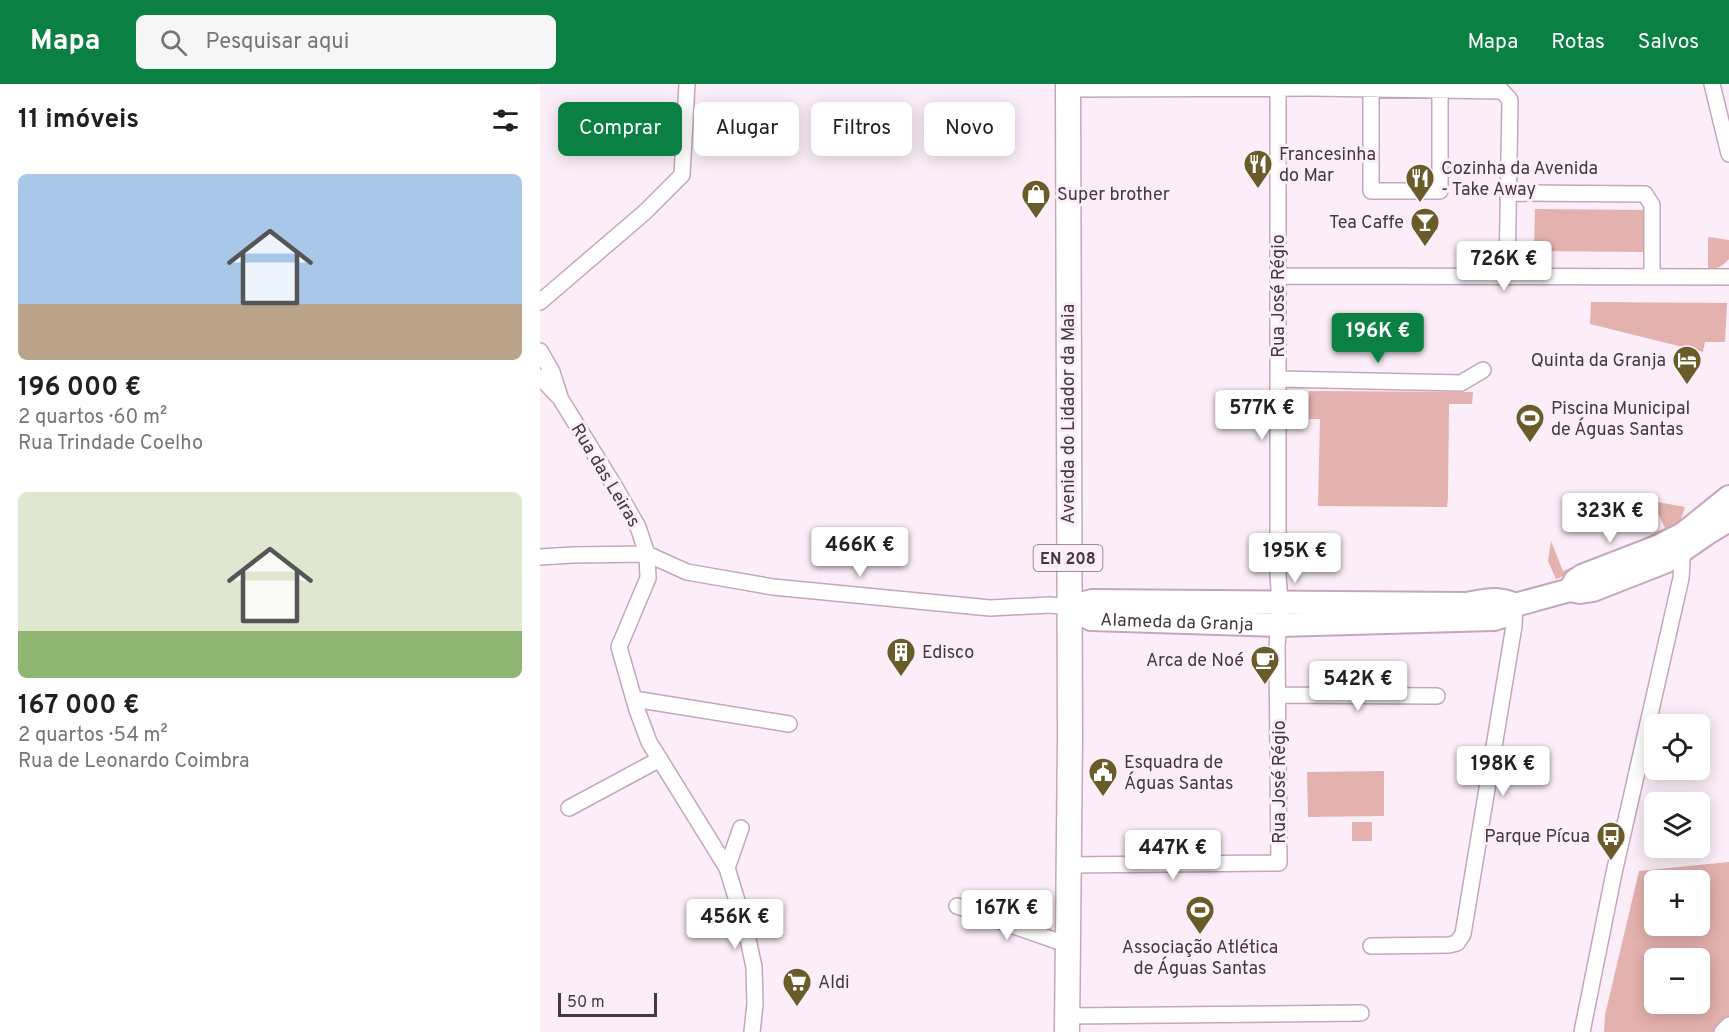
<!DOCTYPE html>
<html lang="pt">
<head>
<meta charset="utf-8">
<style>
  body { margin:0; font-family:Overpass,sans-serif; background:#f6f6f6; color:#202124; height:100vh; display:flex; flex-direction:column; font-size:22px; white-space:nowrap }
  * { box-sizing:border-box; margin:0 }
  p { font-size:20px; color:#757577 }
  .icon { flex:none; width:33px; height:33px; fill:none; stroke:currentColor; stroke-width:2; stroke-linecap:round; stroke-linejoin:round }
  .map { position:relative; flex:1; overflow:hidden }
  .panel { display:flex; flex-direction:column; background:#fff; width:540px }
  .panel>* { flex:none }
  .guide { position:absolute; left:18px; top:18px; width:570px; height:54px; display:flex; gap:12px }
  .fabs { position:absolute; left:1104px; top:630px; display:grid; gap:12px }
  .fabs a { display:grid; place-items:center; width:66px; height:66px; border-radius:9px; background:#fff; box-shadow:0 3px 15px #0003; font-size:30px }
  .scale { position:absolute; left:18px; bottom:15px; width:99px; box-sizing:border-box; padding-left:6px; border:3px solid #453842; border-top:0; font-size:16px; line-height:21px; white-space:nowrap; color:#453842; -webkit-text-stroke:4px #fbeef8; paint-order:stroke }
  .price { position:absolute; translate:-50% -51px; padding:0 14px; border-radius:6px; background:#fff; color:#222; font-size:20px; line-height:39px; filter:drop-shadow(0 2px 3px #0008) }
  .price::after { content:''; position:absolute; left:50%; top:36px; width:18px; height:14px; margin-left:-9px; background:inherit; clip-path:polygon(0 0,100% 0,50% 100%) }
  .price.selected { background:#0b8043; color:#fff }
  ul { padding:0; list-style:none }
  li { display:grid; align-content:center; gap:12px; height:318px; padding:0 18px }
  li span { display:grid; place-items:center; height:186px; border-radius:9px; color:#555 }
  li>.icon { margin-inline-start:auto }
  span .icon { width:108px; height:108px; fill:#fffc; stroke-width:1 }
  li b { font-size:26px }
  h2 { display:flex; justify-content:space-between; align-items:center; height:72px; padding:0 18px; font-size:26px }
  .tag { padding:0 21px; border-radius:9px; background:#fff; box-shadow:0 3px 15px #0003; font-size:21px; line-height:54px }
  .tag.selected { background:#0b8043; color:#fff }
  header { display:flex; align-items:center; gap:36px; box-sizing:border-box; height:84px; padding:0 30px; background:#0b8043; color:#fff }
  header strong { font-size:28px }
  nav { display:flex; gap:33px; margin-inline-start:auto; font-size:21px }
  .search { width:420px; height:54px; background:#f6f6f6; display:flex; align-items:center; gap:15px; box-sizing:border-box; padding:0 21px; border-radius:9px; color:#757577; font-size:22px }
  main { display:flex; flex:1; min-height:0 }
  .map>svg:first-child { display:block }
  .green { fill:#e3b1ae; fill-rule:evenodd }
  .lines { fill:none; stroke-linecap:round; stroke-linejoin:round }
  .street-casing { stroke:#c5a6bd; stroke-width:18 }
  .secondary-casing { stroke:#c5a6bd; stroke-width:26 }
  .primary-casing { stroke:#c5a6bd; stroke-width:27 }
  .street { stroke:#fff; stroke-width:15 }
  .secondary { stroke:#fff; stroke-width:22 }
  .primary { stroke:#fff; stroke-width:24 }
  .labels { text-anchor:middle; stroke-width:6; stroke-linejoin:round; paint-order:stroke }
  .shield { fill:#fbeef8; stroke:#7c6f79; stroke-width:1.5 }
  .shield-label { font-size:16px; font-weight:bold; fill:#453842 }
  .poi-label { font-size:18px; fill:#453842; stroke:#fbeef8; text-anchor:start }
  .street-label { font-size:18px; fill:#453842; stroke:#fbeef8 }
</style>
</head>
<body>
<header>
<strong>Mapa</strong>
<div class="search"><svg class="icon" aria-label="search" viewBox="0 0 24 24"><circle cx="10" cy="10" r="6"/><path d="M15 15l6 6"/></svg>Pesquisar aqui</div>
<nav><a>Mapa</a><a>Rotas</a><a>Salvos</a></nav>
</header>
<main>
<section class="panel">
<h2>11 imóveis<svg class="icon" aria-label="filters" viewBox="0 0 24 24"><path d="M4 7h16M4 17h16"/><circle cx="9" cy="7" r="2"/><circle cx="15" cy="17" r="2"/></svg></h2>
<ul>
<li><span style="background:linear-gradient(#a9c7e8 70%,#b9a48a 0)"><svg class="icon" aria-label="home" viewBox="0 0 24 24"><path d="M3 11l9-7 9 7M6 9v11h12V9"/></svg></span><div><b>196 000 €</b><p>2 quartos · 60 m²</p><p>Rua Trindade Coelho</p></div></li>
<li><span style="background:linear-gradient(#dfe7d0 75%,#8fb573 0)"><svg class="icon" aria-label="home" viewBox="0 0 24 24"><path d="M3 11l9-7 9 7M6 9v11h12V9"/></svg></span><div><b>167 000 €</b><p>2 quartos · 54 m²</p><p>Rua de Leonardo Coimbra</p></div></li>
</ul>
</section>
<div class="map">
<svg width="1189" height="948" viewBox="0 0 1189 948">
  <rect width="100%" height="100%" fill="#fbeef8"/>
  <!-- green -->
  <path class="green" d="M995 125 1106 126V168L994 167Z
    M1168 153 1189 156V175C1184 181 1176 187 1168 184Z
    M1051 218 1187 219 1185 258H1165L1163 268 1050 240Z
    M769 307 933 308 932 320H909L908 413 907 423 778 422 780 335H769Z
    M1112 417 1145 423 1140 438 1112 456 1110 451 1125 444Z
    M1011 457 1023 487 1046 477 1048 482 1016 495 1008 477Z
    M844 687V732L768 733 767 688Z
    M812 738H832V757H812Z
    M1189 778V948H1064L1065 931 1099 787ZM1114 796H1160V842H1114ZM1114 874H1160V920H1114Z"/>
  <g class="lines">
    <!-- street casing -->
    <g class="street-casing">
      <path id="street" d="M1172 0 1189 70
        M528 5 772 4 962 7 970 16 967 191
        M831 5V107H900V6
        M968 109 1105 110 1112 121V192
        M737 192 1189 193
        M0 218 105 128 142 91 147 0
        M0 267 12 288 20 313
        M0 293 20 314 75 403 98 443 107 470 108 494 79 563 97 626 109 658 187 784 206 846 214 883 215 920 212 948
        M738 295 921 299 943 286
        M0 473 32 471 107 470 147 488 233 503 450 524 510 521 529 523
        M739 611 897 612
        M94 615 249 640
        M29 724 120 675
        M527 781 739 779 737 563 740 519 738 491V5
        M187 784 201 744
        M417 822 528 861
        M831 862 909 861 917 859 923 850 974 542 975 521
        M528 932 821 929
        M1042 948 1074 789 1141 494 1143 462
        M1182 948 1189 941"/>
    </g>
    <!-- secondary casing -->
    <g class="secondary-casing">
      <g id="secondary">
        <path d="M1030 506 1035 497 1042 492 1117 463 1143 450 1189 413"/>
        <path id="s1" d="M529 523 551 535 739 541 954 535 967 531 975 521 1030 506 1040 508 1053 506 1127 477 1169 448 1189 436"/>
        <path d="M529 523 552 517 926 520C943 517 959 512 975 521"/>
      </g>
    </g>
    <!-- primary casing -->
    <g class="primary-casing">
      <path id="primary" d="M527 948 530 655 528 0"/>
    </g>
    <!-- street -->
    <use href="#street" class="street"/>
    <!-- secondary -->
    <use href="#secondary" class="secondary"/>
    <!-- primary -->
    <use href="#primary" class="primary"/>
  </g>
  <!-- icons -->
  <defs>
    <g id="restaurant-pin" transform="scale(1.5)"><path d="M0 17L-7.5 6A9.5 9.5 0 1 1 7.5 6Z" fill="#695c29" stroke="#fbeef8"/><path d="M-5-6h1v4h1v-4h1v4h1v-4h1v5L-1.5 .5V6h-2V.5L-5-1ZM5-6V6H3V1.5H1.5Q1.5-4 5-6Z" fill="#fff"/></g>
    <g id="shop-pin" transform="scale(1.5)"><path d="M0 17L-7.5 6A9.5 9.5 0 1 1 7.5 6Z" fill="#695c29" stroke="#fbeef8"/><path d="M-5-2.5h2.3a2.7 3.5 0 0 1 5.4 0H5L5.5 6h-11ZM-1.5-2.5h3a1.5 2.3 0 0 0-3 0Z" fill="#fff"/></g>
    <g id="bar-pin" transform="scale(1.5)"><path d="M0 17L-7.5 6A9.5 9.5 0 1 1 7.5 6Z" fill="#695c29" stroke="#fbeef8"/><path d="M-6-5H6L.8 .8V4.5H3.5V6h-7V4.5H-.8V.8Z" fill="#fff"/></g>
    <g id="hotel-pin" transform="scale(1.5)"><path d="M0 17L-7.5 6A9.5 9.5 0 1 1 7.5 6Z" fill="#695c29" stroke="#fbeef8"/><path d="M-6-4.5h1.5V1H6V5H4.5V3h-9V5H-6ZM-4 0a1.8 1.8 0 1 1 3.6 0ZM.5 0V-2.5h3Q6-2.5 6 0Z" fill="#fff"/></g>
    <g id="stadium-pin" transform="scale(1.5)"><path d="M0 17L-7.5 6A9.5 9.5 0 1 1 7.5 6Z" fill="#695c29" stroke="#fbeef8"/><path d="M0-5a6.5 5 0 1 0 0 10a6.5 5 0 1 0 0-10ZM-3.5-1.8h7v3.6h-7Z" fill="#fff"/></g>
    <g id="building-pin" transform="scale(1.5)"><path d="M0 17L-7.5 6A9.5 9.5 0 1 1 7.5 6Z" fill="#695c29" stroke="#fbeef8"/><path d="M-4-6H4V6H1V3H-1V6H-4ZM-2.5-4.3h1.7v1.8h-1.7ZM.8-4.3h1.7v1.8H.8ZM-2.5-1h1.7V.8h-1.7ZM.8-1h1.7V.8H.8Z" fill="#fff"/></g>
    <g id="cafe-pin" transform="scale(1.5)"><path d="M0 17L-7.5 6A9.5 9.5 0 1 1 7.5 6Z" fill="#695c29" stroke="#fbeef8"/><path d="M-5.5-4.5H6V0H3Q3 3.5 0 3.5H-2.5Q-5.5 3.5-5.5 0ZM3-3.2v2h1.7v-2ZM-6 4.5H4V6H-6Z" fill="#fff"/></g>
    <g id="civic-pin" transform="scale(1.5)"><path d="M0 17L-7.5 6A9.5 9.5 0 1 1 7.5 6Z" fill="#695c29" stroke="#fbeef8"/><path d="M-.6-6.5H3V-4.5H.6V-3L4-1V1h2V6H-6V1h2V-1L-.6-3ZM-1.2 2.5V6h2.4V2.5Z" fill="#fff"/></g>
    <g id="bus-pin" transform="scale(1.5)"><path d="M0 17L-7.5 6A9.5 9.5 0 1 1 7.5 6Z" fill="#695c29" stroke="#fbeef8"/><path d="M-5-6H5V4H4V6H2V4H-2V6H-4V4H-5ZM-3.5-4V0h7V-4ZM-3.5 1.2v1.5H-2V1.2ZM2 1.2v1.5H3.5V1.2Z" fill="#fff"/></g>
    <g id="supermarket-pin" transform="scale(1.5)"><path d="M0 17L-7.5 6A9.5 9.5 0 1 1 7.5 6Z" fill="#695c29" stroke="#fbeef8"/><path d="M-6-5.5h2.5l.6 2H6L4.5 2H-2.5L-4.4-4H-6ZM-1.5 3.2a1.3 1.3 0 1 0 .1 0ZM3 3.2a1.3 1.3 0 1 0 .1 0Z" fill="#fff"/></g>
  </defs>
  <g fill-rule="evenodd">
    <use href="#restaurant-pin" x="718" y="80"/>
    <use href="#restaurant-pin" x="880" y="94"/>
    <use href="#shop-pin" x="496" y="110"/>
    <use href="#bar-pin" x="885" y="138"/>
    <use href="#hotel-pin" x="1147" y="276"/>
    <use href="#stadium-pin" x="990" y="334"/>
    <use href="#building-pin" x="361" y="568"/>
    <use href="#cafe-pin" x="725" y="576"/>
    <use href="#civic-pin" x="563" y="688"/>
    <use href="#bus-pin" x="1071" y="752"/>
    <use href="#stadium-pin" x="660" y="826"/>
    <use href="#supermarket-pin" x="257" y="898"/>
  </g>
  <g class="labels">
    <!-- shield labels -->
    <rect class="shield" x="493.5" y="461" width="69" height="26" rx="4.5"/>
    <g class="shield-label">
      <text x="528" y="480">EN 208</text>
    </g>
    <!-- poi labels -->
    <g class="poi-label">
      <text x="739" y="76">Francesinha<tspan x="739" dy="21">do Mar</tspan></text>
      <text x="901" y="90">Cozinha da Avenida<tspan x="901" dy="21">- Take Away</tspan></text>
      <text x="517" y="116">Super brother</text>
      <text x="864" y="144" text-anchor="end">Tea Caffe</text>
      <text x="1126" y="282" text-anchor="end">Quinta da Granja</text>
      <text x="1011" y="330">Piscina Municipal<tspan x="1011" dy="21">de Águas Santas</tspan></text>
      <text x="382" y="574">Edisco</text>
      <text x="704" y="582" text-anchor="end">Arca de Noé</text>
      <text x="584" y="684">Esquadra de<tspan x="584" dy="21">Águas Santas</tspan></text>
      <text x="1050" y="758" text-anchor="end">Parque Pícua</text>
      <text x="660" y="869" text-anchor="middle">Associação Atlética<tspan x="660" dy="21">de Águas Santas</tspan></text>
      <text x="278" y="904">Aldi</text>
    </g>
    <!-- street labels -->
    <g class="street-label">
      <text transform="translate(738 212) rotate(-90)" y="6">Rua José Régio</text>
      <text transform="translate(528 330) rotate(-90)" y="6">Avenida do Lidador da Maia</text>
      <text transform="translate(66 391) rotate(59)" y="6">Rua das Leiras</text>
      <text dy="6" stroke="none"><textPath href="#s1" startOffset="111">Alameda da Granja</textPath></text>
      <text transform="translate(739 698) rotate(-90)" y="6">Rua José Régio</text>
    </g>
  </g>
</svg>
<div class="fabs">
<a><svg class="icon" aria-label="locate" viewBox="0 0 24 24"><circle cx="12" cy="12" r="6"/><path d="M12 2v4M12 18v4M2 12h4M18 12h4"/></svg></a>
<a><svg class="icon" aria-label="layers" viewBox="0 0 24 24"><path d="M12 4l9 5-9 5-9-5zM3 14l9 5 9-5"/></svg></a>
<a>+</a>
<a>−</a>
</div>
<div class="scale">50 m</div>
<b class="price" style="left:964px;top:208px">726K €</b>
<b class="price selected" style="left:838px;top:280px">196K €</b>
<b class="price" style="left:722px;top:357px">577K €</b>
<b class="price" style="left:1070px;top:460px">323K €</b>
<b class="price" style="left:320px;top:494px">466K €</b>
<b class="price" style="left:755px;top:500px">195K €</b>
<b class="price" style="left:818px;top:628px">542K €</b>
<b class="price" style="left:963px;top:713px">198K €</b>
<b class="price" style="left:633px;top:797px">447K €</b>
<b class="price" style="left:467px;top:857px">167K €</b>
<b class="price" style="left:195px;top:866px">456K €</b>
<div class="guide">
<a class="tag selected">Comprar</a>
<a class="tag">Alugar</a>
<a class="tag">Filtros</a>
<a class="tag">Novo</a>
</div>
</div>
</main>
</body>
</html>
